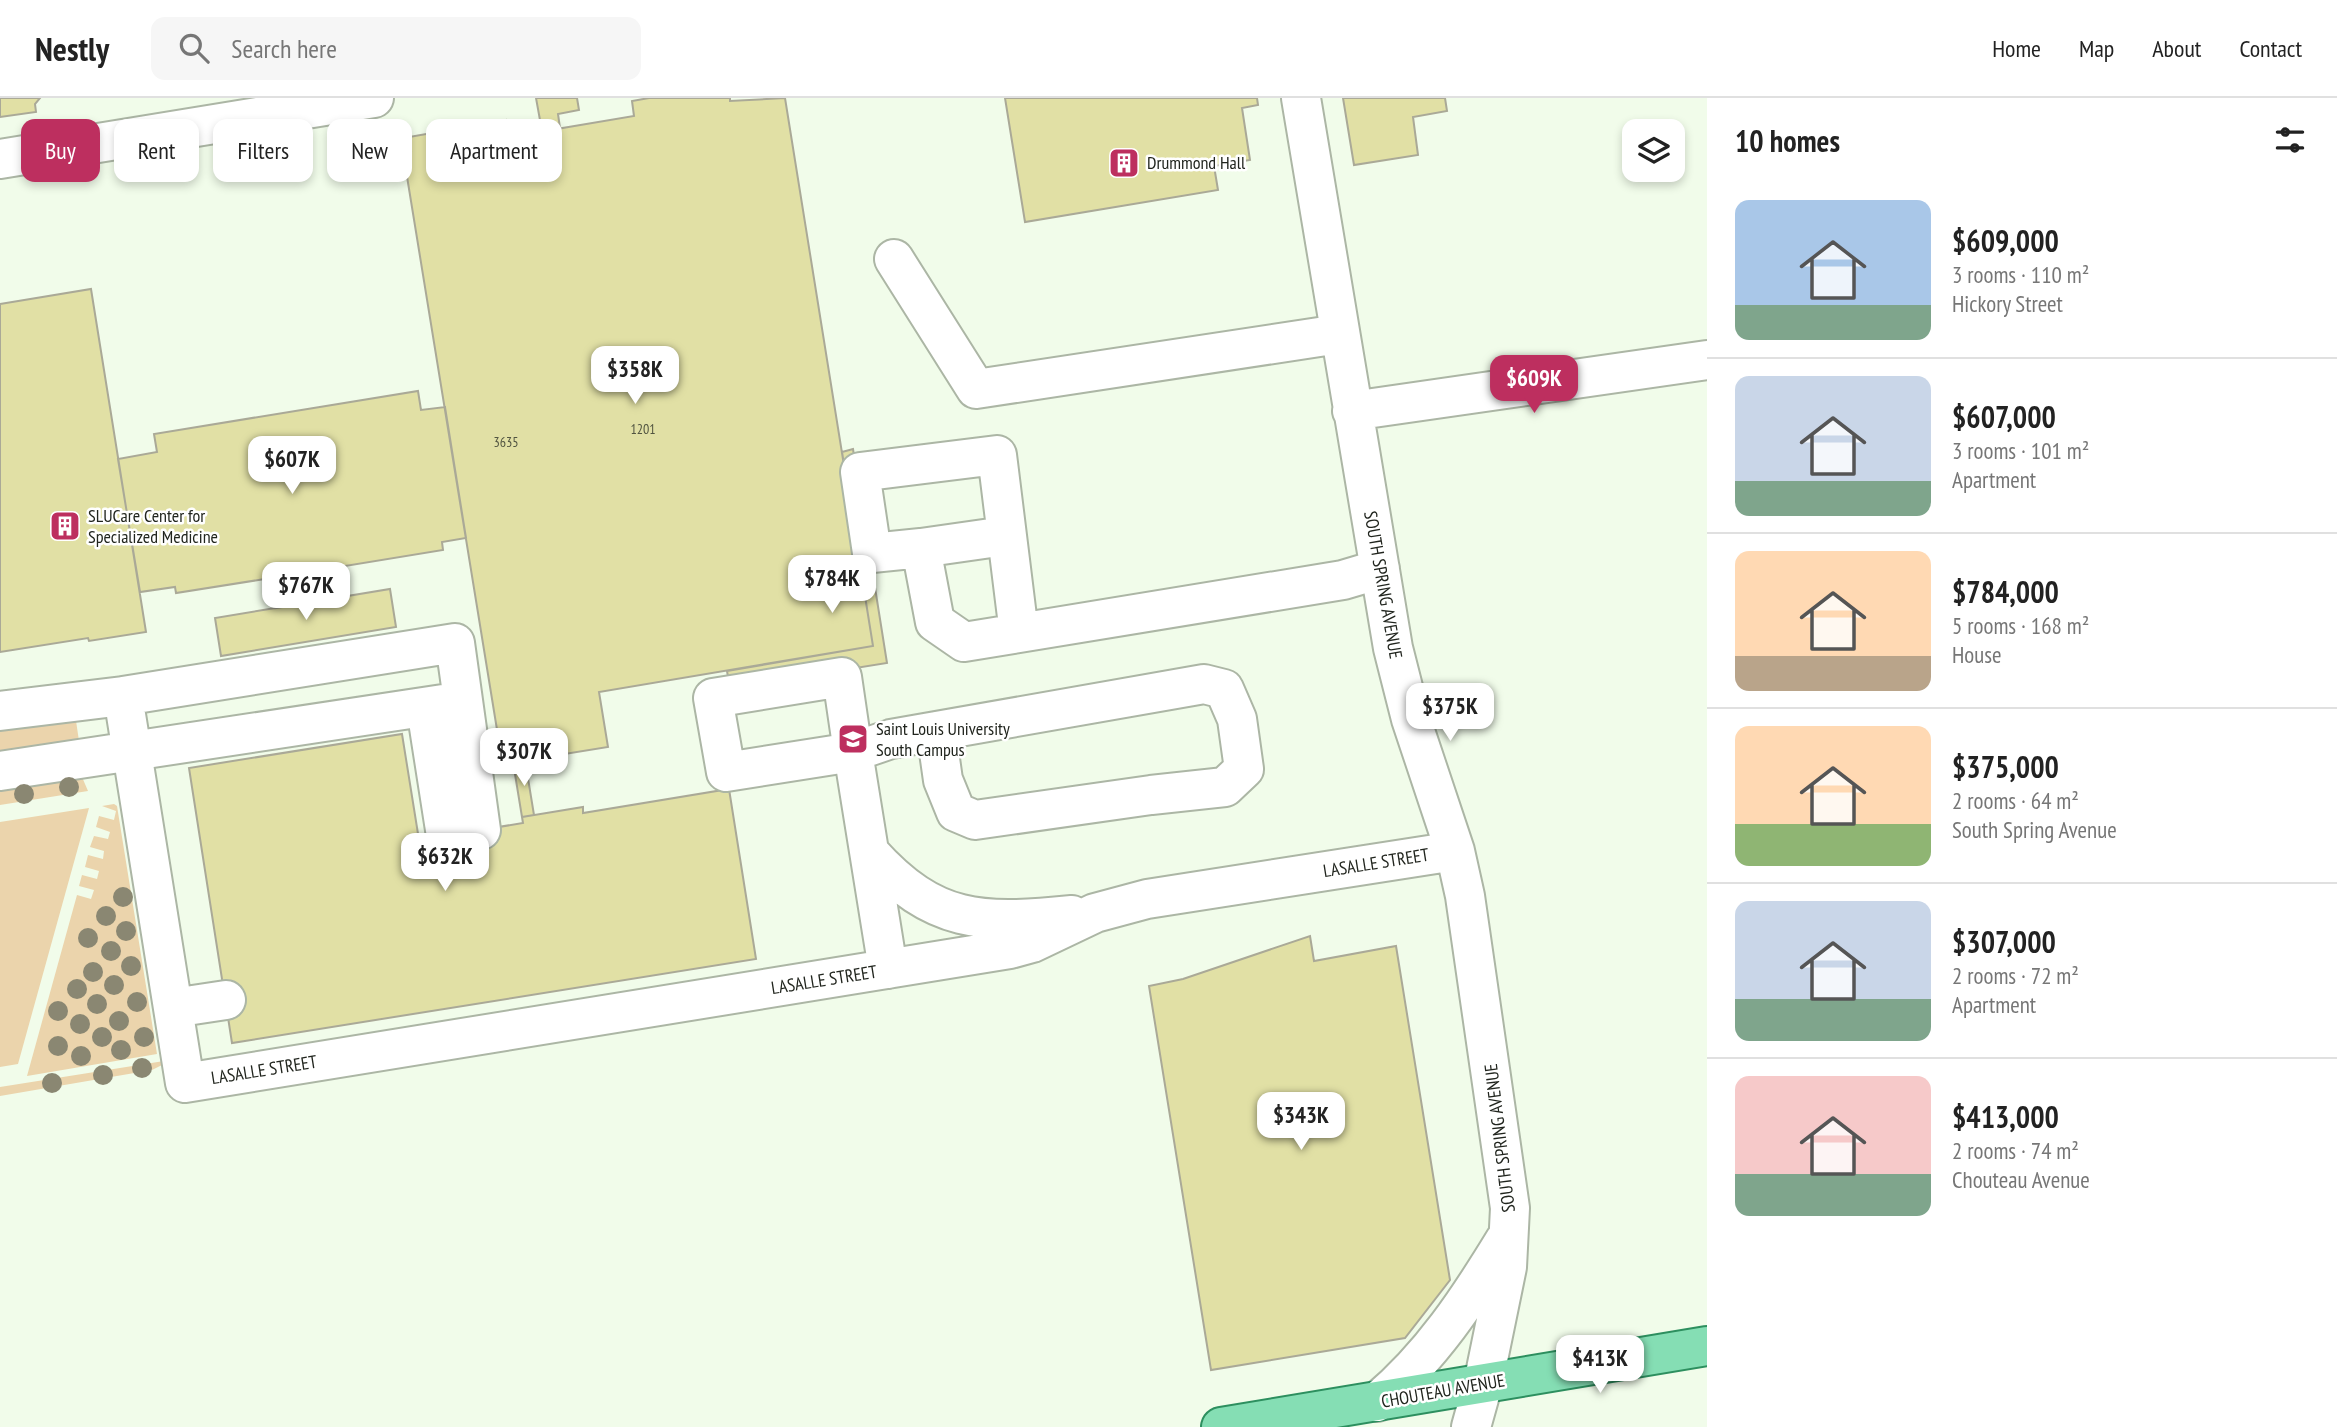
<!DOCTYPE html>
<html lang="en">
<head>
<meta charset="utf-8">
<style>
  body { margin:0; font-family:"PT Sans Narrow",sans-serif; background:#f6f6f6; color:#222; height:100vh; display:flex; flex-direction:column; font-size:26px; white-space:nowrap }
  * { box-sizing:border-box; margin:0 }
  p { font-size:23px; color:#767676 }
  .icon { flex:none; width:38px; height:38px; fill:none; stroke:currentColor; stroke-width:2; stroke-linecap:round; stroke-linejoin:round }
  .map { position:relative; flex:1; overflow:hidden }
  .side { display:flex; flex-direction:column; background:#fff; width:630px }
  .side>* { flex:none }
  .hud { position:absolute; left:21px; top:21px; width:665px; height:63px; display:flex; gap:14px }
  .fabs { position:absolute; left:1622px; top:21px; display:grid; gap:14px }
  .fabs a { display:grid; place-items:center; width:63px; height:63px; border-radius:14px; background:#fff; box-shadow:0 4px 10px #0003; font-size:35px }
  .price { position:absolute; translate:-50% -60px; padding:0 16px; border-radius:14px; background:#fff; color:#222; font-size:23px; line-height:46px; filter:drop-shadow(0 2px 4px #0008) }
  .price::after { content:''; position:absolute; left:50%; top:42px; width:21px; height:16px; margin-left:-10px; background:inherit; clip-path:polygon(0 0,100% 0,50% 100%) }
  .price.selected { background:#bd2f5f; color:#fff }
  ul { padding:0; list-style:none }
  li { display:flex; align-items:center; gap:21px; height:175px; padding:0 28px }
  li+li { border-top:2px solid #e0e0e0 }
  li span { display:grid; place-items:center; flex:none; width:196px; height:140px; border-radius:14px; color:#555 }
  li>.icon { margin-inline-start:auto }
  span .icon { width:84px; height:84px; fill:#fffc; stroke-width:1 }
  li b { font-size:30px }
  h2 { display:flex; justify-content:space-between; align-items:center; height:84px; padding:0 28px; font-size:30px }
  .pill { padding:0 24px; border-radius:14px; background:#fff; box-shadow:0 4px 10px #0003; font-size:24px; line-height:63px }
  .pill.selected { background:#bd2f5f; color:#fff }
  header { display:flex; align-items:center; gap:42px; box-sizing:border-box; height:98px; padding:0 35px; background:#fff; border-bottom:2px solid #e0e0e0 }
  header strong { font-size:33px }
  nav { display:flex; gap:38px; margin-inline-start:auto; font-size:24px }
  .search { width:490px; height:63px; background:#f6f6f6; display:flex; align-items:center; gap:18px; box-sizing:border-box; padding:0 24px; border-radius:14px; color:#767676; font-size:26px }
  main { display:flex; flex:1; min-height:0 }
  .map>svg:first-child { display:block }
  .green { fill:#ebd4ac }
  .building { fill:#e1e0a5; stroke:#aaa997; stroke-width:2 }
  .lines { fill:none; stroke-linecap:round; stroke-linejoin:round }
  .minor-casing { stroke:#acb6a5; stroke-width:42 }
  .major-casing { stroke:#2d8f5f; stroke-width:42 }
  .minor { stroke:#fff; stroke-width:38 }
  .major { stroke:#85deb4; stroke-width:38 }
  .tree { fill:#8a8772 }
  .labels { text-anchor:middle; stroke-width:5; stroke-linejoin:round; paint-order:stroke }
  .number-label { font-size:14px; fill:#515440 }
  .poi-label { font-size:18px; fill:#21251e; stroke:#fff; text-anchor:start }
  .street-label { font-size:18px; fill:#21251e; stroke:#fff }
</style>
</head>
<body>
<header>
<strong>Nestly</strong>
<div class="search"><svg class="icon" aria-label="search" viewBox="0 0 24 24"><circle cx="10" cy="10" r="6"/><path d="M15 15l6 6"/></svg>Search here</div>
<nav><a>Home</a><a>Map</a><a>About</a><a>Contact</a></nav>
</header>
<main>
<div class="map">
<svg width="1707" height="1329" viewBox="0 0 1707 1329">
  <rect width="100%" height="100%" fill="#f1fcea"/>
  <!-- green -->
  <path class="green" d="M75 616 79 643 0 655V627Z
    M82 679 88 693 0 707V692Z
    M114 706 117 708 157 956 27 978 77 797 91 801 94 792 79 788 82 777 97 781 99 773 85 769 88 757 103 761 104 753 90 749 94 738 108 741 110 734 96 729 99 718 114 722 116 713 102 708Z
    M89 710 18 966 0 969V724Z
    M164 963 162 967 152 972 0 998V989Z"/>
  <!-- building -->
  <path class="building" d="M0 0H40L35 6 36 14 0 19Z
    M536 0H577L579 12 558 16 560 30 542 33Z
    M649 0H730V3L785 0 873 548 599 594 608 649 509 665 507 649 500 650 403 54 411 53 409 39 506 22 509 39 634 18 632 3Z
    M1005 0H1257L1258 7 1242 10 1250 62 1214 68 1218 92 1025 124Z
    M1343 0H1445L1447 13 1413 19 1418 57 1354 67Z
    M91 191 146 534 89 543 88 540 0 554V206Z
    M418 293 421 312 445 309 466 440 442 444 443 452 302 475 307 505 276 510 271 480 176 495 175 489 140 494 118 361 157 354 154 336Z
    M853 351 887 565 730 590 727 573 873 548 842 354Z
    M390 491 396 529 221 558 215 520Z
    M402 636 419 742 523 725 522 719 583 709V715L729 691 756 861 232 945 189 670Z
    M525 662 534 717 522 719 513 664Z
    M1310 838 1314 863 1396 848 1450 1182 1405 1240 1211 1272 1149 888 1183 881Z"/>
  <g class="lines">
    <!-- minor casing -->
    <g class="minor-casing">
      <path id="minor" d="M1301 0 1393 550 1411 621 1455 753 1465 798 1510 1110 1507 1169 1483 1286 1471 1329
        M0 61 374 0
        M894 161 976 291 1339 236
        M1352 313 1707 262
        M921 450 1005 438
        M1019 535 997 357 860 374 872 455 921 450 935 524 964 544 1343 482 1380 471
        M842 579 853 654 726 674 713 600Z
        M123 598 185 985 1010 851 1032 845 1095 815 1147 801 1455 753
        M426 610 446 738
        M0 613 123 598 455 545 481 732
        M0 673 463 603
        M870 755C934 826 981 826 1072 817
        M888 871 853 654 891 641 1204 586 1224 591 1237 621 1244 671 1225 689 1151 697 975 722 956 714 943 682 936 633
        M173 910 226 902
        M1377 1304C1431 1259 1469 1201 1505 1142"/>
    </g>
    <!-- major casing -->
    <g class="major-casing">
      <path id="major" d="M1221 1329 1707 1248"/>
    </g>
    <!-- minor -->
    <use href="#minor" class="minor"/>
    <!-- major -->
    <use href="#major" class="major"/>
  </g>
  <!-- trees -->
  <g class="tree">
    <circle cx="69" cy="689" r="10"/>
    <circle cx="24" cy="696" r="10"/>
    <circle cx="123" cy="799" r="10"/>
    <circle cx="106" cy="818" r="10"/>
    <circle cx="126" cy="833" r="10"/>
    <circle cx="88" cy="840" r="10"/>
    <circle cx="111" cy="853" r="10"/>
    <circle cx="131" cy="868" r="10"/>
    <circle cx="93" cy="874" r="10"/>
    <circle cx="114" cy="887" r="10"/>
    <circle cx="77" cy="891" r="10"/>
    <circle cx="137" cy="904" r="10"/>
    <circle cx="97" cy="906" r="10"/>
    <circle cx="58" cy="913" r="10"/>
    <circle cx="119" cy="923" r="10"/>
    <circle cx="80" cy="926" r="10"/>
    <circle cx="102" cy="939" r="10"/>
    <circle cx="144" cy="939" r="10"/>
    <circle cx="58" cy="948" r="10"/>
    <circle cx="121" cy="952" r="10"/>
    <circle cx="81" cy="958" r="10"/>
    <circle cx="142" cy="970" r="10"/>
    <circle cx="103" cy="977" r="10"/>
    <circle cx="52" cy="985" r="10"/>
  </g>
  <!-- icons -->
  <defs>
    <g id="building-square" transform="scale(1.575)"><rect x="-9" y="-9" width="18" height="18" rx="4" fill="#bd2f5f" stroke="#fff"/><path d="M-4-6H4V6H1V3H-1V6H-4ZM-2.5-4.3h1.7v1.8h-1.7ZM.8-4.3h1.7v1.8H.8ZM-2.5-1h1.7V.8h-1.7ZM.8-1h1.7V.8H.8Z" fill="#fff"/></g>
    <g id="university-square" transform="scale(1.575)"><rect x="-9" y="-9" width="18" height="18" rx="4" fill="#bd2f5f" stroke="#fff"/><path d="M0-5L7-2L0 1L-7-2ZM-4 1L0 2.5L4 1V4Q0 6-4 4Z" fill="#fff"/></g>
  </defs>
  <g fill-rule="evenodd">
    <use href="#building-square" x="1124" y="65"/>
    <use href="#building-square" x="65" y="428"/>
    <use href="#university-square" x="853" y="641"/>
  </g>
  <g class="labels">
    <!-- number labels -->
    <g class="number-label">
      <text x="643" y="336">1201</text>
      <text x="506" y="349">3635</text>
    </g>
    <!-- poi labels -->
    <g class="poi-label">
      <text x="1147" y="71">Drummond Hall</text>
      <text x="88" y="424">SLUCare Center for<tspan x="88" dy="21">Specialized Medicine</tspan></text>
      <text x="876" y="637">Saint Louis University<tspan x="876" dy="21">South Campus</tspan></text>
    </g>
    <!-- street labels -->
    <g class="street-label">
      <text transform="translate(1383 487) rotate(80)" y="6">SOUTH SPRING AVENUE</text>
      <text transform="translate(1376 765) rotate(-9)" y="6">LASALLE STREET</text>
      <text transform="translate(824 882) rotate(-9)" y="6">LASALLE STREET</text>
      <text transform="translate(264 972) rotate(-9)" y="6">LASALLE STREET</text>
      <text transform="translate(1500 1040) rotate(-97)" y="6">SOUTH SPRING AVENUE</text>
      <text transform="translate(1443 1293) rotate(-10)" y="6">CHOUTEAU AVENUE</text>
    </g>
  </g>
</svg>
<div class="fabs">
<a><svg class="icon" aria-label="layers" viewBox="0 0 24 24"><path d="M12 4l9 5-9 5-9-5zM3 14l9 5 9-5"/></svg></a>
</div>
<b class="price" style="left:635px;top:308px">$358K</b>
<b class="price selected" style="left:1534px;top:317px">$609K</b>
<b class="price" style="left:292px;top:398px">$607K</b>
<b class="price" style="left:832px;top:517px">$784K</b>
<b class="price" style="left:306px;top:524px">$767K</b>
<b class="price" style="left:1450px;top:645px">$375K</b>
<b class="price" style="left:524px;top:690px">$307K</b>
<b class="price" style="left:445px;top:795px">$632K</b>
<b class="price" style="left:1301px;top:1054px">$343K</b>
<b class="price" style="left:1600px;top:1297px">$413K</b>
<div class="hud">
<a class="pill selected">Buy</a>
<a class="pill">Rent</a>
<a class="pill">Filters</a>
<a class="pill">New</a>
<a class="pill">Apartment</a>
</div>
</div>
<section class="side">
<h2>10 homes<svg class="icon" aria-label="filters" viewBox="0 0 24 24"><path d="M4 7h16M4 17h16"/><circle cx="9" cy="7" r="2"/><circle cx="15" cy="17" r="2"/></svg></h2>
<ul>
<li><span style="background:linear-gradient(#a9c7e8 75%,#7fa58c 0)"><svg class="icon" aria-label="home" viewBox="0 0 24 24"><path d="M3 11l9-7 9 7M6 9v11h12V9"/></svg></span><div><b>$609,000</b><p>3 rooms · 110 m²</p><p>Hickory Street</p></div></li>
<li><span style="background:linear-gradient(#c9d6e8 75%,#7fa58c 0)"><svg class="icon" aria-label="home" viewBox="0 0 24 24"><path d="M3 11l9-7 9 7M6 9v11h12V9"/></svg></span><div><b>$607,000</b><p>3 rooms · 101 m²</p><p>Apartment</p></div></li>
<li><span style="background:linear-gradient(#ffd9b3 75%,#b9a48a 0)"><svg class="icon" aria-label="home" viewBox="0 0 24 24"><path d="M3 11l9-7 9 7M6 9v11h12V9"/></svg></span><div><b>$784,000</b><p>5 rooms · 168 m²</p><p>House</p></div></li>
<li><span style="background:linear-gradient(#ffd9b3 70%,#8fb573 0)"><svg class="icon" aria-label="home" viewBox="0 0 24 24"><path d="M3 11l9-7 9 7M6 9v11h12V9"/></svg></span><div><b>$375,000</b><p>2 rooms · 64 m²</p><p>South Spring Avenue</p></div></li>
<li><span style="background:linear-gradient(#c9d6e8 70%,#7fa58c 0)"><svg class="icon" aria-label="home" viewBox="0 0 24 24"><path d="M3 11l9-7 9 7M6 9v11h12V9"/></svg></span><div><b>$307,000</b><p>2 rooms · 72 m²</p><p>Apartment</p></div></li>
<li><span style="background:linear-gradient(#f6c9c9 70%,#7fa58c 0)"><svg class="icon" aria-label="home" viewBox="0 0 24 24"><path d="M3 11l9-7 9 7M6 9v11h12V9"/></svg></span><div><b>$413,000</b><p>2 rooms · 74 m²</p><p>Chouteau Avenue</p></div></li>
</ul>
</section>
</main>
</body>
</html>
